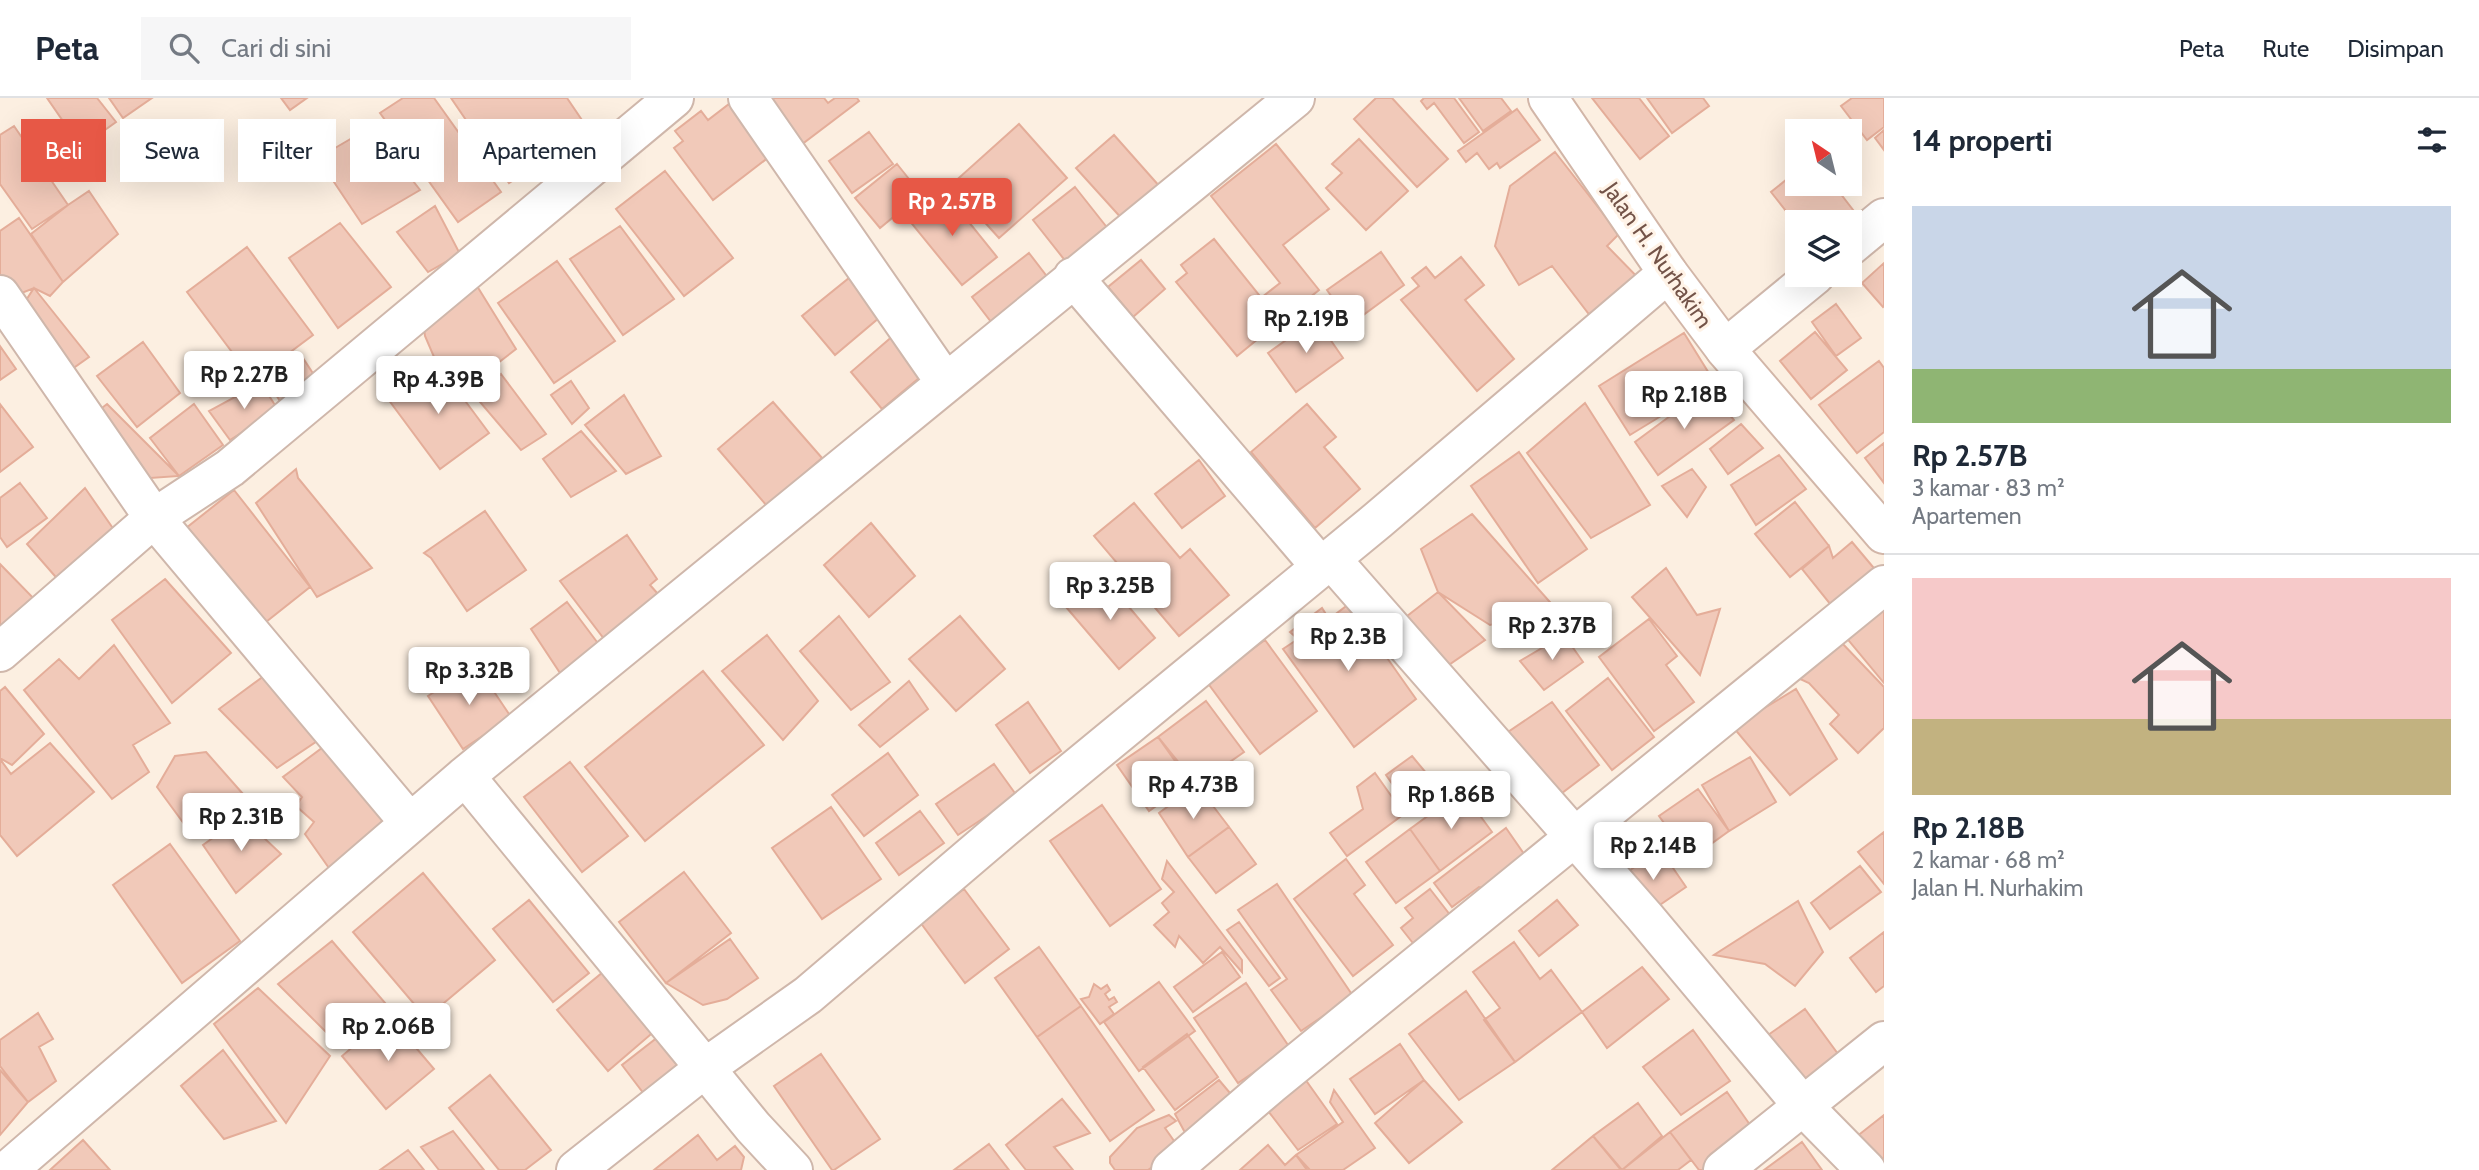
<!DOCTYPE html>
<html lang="id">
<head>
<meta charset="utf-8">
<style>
  body { margin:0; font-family:Cabin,sans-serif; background:#f6f6f7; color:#1f2937; height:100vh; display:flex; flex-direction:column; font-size:26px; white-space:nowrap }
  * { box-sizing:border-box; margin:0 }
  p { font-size:23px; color:#747a83 }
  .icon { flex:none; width:38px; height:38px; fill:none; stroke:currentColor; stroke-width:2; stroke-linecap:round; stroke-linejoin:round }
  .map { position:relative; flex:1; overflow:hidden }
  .sheet { display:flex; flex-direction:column; background:#fff; width:595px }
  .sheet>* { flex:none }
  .guide { position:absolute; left:21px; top:21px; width:665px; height:63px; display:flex; gap:14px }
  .needle { width:46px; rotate:325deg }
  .tools { position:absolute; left:1785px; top:21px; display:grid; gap:14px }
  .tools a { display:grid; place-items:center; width:77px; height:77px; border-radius:0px; background:#fff; box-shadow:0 7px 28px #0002; font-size:35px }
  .price { position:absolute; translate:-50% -60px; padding:0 16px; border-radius:7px; background:#fff; color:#222; font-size:23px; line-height:46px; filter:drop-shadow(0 2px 4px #0008) }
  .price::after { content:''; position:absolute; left:50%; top:42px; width:21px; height:16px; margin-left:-10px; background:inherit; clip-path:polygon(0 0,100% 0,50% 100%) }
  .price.active { background:#e75846; color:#fff }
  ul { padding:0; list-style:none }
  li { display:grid; align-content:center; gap:14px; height:371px; padding:0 28px }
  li+li { border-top:2px solid #e0e1e3 }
  li span { display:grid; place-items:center; height:217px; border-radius:0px; color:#555 }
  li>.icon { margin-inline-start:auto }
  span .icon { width:126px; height:126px; fill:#fffc; stroke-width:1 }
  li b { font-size:30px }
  h2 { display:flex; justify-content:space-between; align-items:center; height:84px; padding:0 28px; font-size:30px }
  .pill { padding:0 24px; border-radius:0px; background:#fff; box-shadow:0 7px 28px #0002; font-size:24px; line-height:63px }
  .pill.active { background:#e75846; color:#fff }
  header { display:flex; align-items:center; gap:42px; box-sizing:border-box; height:98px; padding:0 35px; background:#fff; border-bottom:2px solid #e0e1e3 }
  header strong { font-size:33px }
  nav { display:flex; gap:38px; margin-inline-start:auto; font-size:24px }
  .search { width:490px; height:63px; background:#f6f6f7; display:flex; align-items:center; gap:18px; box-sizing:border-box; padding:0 24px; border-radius:0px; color:#747a83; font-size:26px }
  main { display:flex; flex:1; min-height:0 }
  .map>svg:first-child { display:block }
  .building { fill:#f1c9b9; stroke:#e4ad99; stroke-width:2 }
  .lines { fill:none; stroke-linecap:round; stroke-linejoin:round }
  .street-casing { stroke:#cfb7ab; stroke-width:42 }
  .secondary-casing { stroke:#d2b6a8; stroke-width:42 }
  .street { stroke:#fff; stroke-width:38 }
  .secondary { stroke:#fff; stroke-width:38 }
  .labels { text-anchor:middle; stroke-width:6; stroke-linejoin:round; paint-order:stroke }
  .street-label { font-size:23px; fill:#735348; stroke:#fff3e7 }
</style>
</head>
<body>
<header>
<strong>Peta</strong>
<div class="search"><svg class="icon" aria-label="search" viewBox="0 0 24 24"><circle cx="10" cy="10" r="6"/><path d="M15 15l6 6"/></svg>Cari di sini</div>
<nav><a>Peta</a><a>Rute</a><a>Disimpan</a></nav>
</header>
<main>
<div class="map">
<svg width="1884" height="1072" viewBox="0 0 1884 1072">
  <rect width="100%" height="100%" fill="#fcefe1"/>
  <!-- building -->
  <path class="building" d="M47 0H97L116 24 81 49Z
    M109 0H152L123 20Z
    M281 0H307L290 12Z
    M403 0H434L501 94 458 124 380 15Z
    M451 0H567L588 31 509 85Z
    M752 0H824L828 5 835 0H857L859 3 793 53Z
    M1376 0H1392L1448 61 1417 89 1354 21Z
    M1424 0H1454L1479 34 1464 45 1434 5 1427 11 1421 3Z
    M1459 0H1501L1511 13 1483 33Z
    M1592 0H1639L1669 38 1640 61Z
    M1647 0H1703L1709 8 1672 35Z
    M1852 0H1884V29L1867 42 1841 8Z
    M729 6 769 59 713 102 674 50 683 43 675 33 701 13 708 22Z
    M1517 11 1540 42 1500 70 1497 65 1489 71 1477 55 1466 64 1458 53Z
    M1019 26 1067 80 999 140 951 87Z
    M14 28 68 107 32 131 0 86V37Z
    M371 29 420 92 362 126 318 60Z
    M1884 32V52L1875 40Z
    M869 34 893 66 852 95 829 63Z
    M1114 37 1161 90 1124 123 1076 70Z
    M1359 41 1408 93 1366 132 1326 90 1342 75 1332 66Z
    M1276 46 1329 111 1283 147 1319 192 1280 223 1261 200 1280 185 1211 98Z
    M1555 54 1619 136 1607 148 1649 191 1601 232 1552 168 1519 187 1495 148 1510 88Z
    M897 66 921 96 880 130 855 100Z
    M665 73 733 160 684 198 616 111Z
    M1797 73V86H1833L1860 121 1850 124H1797V127L1771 94Z
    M1075 89 1109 132 1067 165 1033 122Z
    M943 92 997 159 962 187 908 121Z
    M89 93 118 136 63 184 31 136 68 107Z
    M435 108 460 156 428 174 397 134Z
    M19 120 63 184 50 198 34 190 14 198 0 178V133Z
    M340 125 391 189 338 230 289 160Z
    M620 128 674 201 623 237 570 161Z
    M1214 141 1280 223 1237 258 1176 184 1187 175 1181 167Z
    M247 149 313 237 253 282 187 194Z
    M1381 154 1404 187 1351 226 1327 192Z
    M1029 155 1052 185 995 229 972 199Z
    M1461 159 1484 187 1465 202 1514 261 1477 293 1401 202 1419 188 1412 180 1426 169 1435 180Z
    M1141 162 1165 191 1133 219 1108 189Z
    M557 163 615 243 554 285 498 205Z
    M1884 165V208L1883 209 1862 185Z
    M849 180 880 219 835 257 802 218Z
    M477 188 516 251 463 292 434 259 425 238 423 224Z
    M34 190 89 259 65 276 21 210Z
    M1836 206 1861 240 1836 258 1812 224Z
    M1316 221 1343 260 1296 294 1268 255Z
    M1815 234 1847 272 1811 301 1780 263Z
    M1684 235 1715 285 1630 337 1599 288Z
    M894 237 925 275 882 311 851 274Z
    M143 244 180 295 137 329 97 278Z
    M0 248 16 271 0 282Z
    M301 257 331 303 293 325 269 285Z
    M1879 263 1884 270V334L1857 355 1819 307Z
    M437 265 489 335 440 371 388 301Z
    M501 276 546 336 521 352 474 297Z
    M571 283 589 310 572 326 551 297Z
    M261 285 278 312 230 342 209 313Z
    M1708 290 1734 322 1658 377 1635 344Z
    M624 297 661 358 626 376 585 327Z
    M773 304 822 360 767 408 718 351Z
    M1585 305 1650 407 1591 440 1527 355Z
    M0 306 33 349 0 374Z
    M107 306 179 378 136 381 93 317Z
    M194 306 223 347 179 378 150 340Z
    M1307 306 1336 339 1324 349 1360 391 1315 430 1251 354Z
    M1741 326 1763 350 1728 376 1710 351Z
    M581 333 616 373 571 399 543 361Z
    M1884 345V385L1865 360Z
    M1519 354 1587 451 1538 485 1471 388Z
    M1779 357 1806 391 1756 427 1731 387Z
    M1199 362 1225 398 1182 430 1155 396Z
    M296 371 298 380 372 470 317 499 256 405Z
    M1692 371 1706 389 1687 419 1662 388Z
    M20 385 47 420 7 449 0 439V400Z
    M85 390 119 439 61 485 27 446Z
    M234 392 310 489 242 543 166 446Z
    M1795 404 1829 448 1790 479 1755 436Z
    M1134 405 1180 460 1190 451 1229 497 1179 538 1094 438Z
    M485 413 526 472 467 513 431 460 424 455Z
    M1472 416 1556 511 1490 527 1438 494 1421 451Z
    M871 425 915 478 869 519 824 467Z
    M627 437 657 481 650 487 666 505 611 550 560 483Z
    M1852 444 1878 475 1835 512 1802 471 1829 448 1833 460Z
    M0 466 42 509 0 536Z
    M1666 470 1697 517 1720 511 1700 577 1632 499Z
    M1102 477 1155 540 1119 571 1066 509Z
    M165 481 231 555 172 605 112 522Z
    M1438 494 1485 542 1437 575 1402 522Z
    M567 504 603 552 564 581 531 531Z
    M1884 504V585L1844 537Z
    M1349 506 1416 601 1354 649 1283 551 1298 541 1290 534 1322 510 1329 521Z
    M839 518 890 584 851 612 800 553Z
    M960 518 1005 571 956 613 909 561Z
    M1649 521 1677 558 1666 567 1694 604 1654 633 1599 559Z
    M767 537 818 603 783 642 722 573Z
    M1564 537 1583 564 1544 592 1520 563Z
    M1265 542 1317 613 1260 656 1207 584Z
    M1840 543 1884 589V630L1858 655 1830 626 1839 617 1809 585 1800 581Z
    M114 547 170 625 133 647 149 674 112 701 24 592 59 561 79 581Z
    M287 561 344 625 277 670 219 611Z
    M476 567 511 619 463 651 428 598Z
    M703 573 764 647 645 743 585 669Z
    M1608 580 1654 639 1612 672 1566 613Z
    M909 583 928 611 880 649 859 627Z
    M5 589 44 636 12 667 0 660V593Z
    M1796 591 1837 661 1790 697 1733 629Z
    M1206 603 1244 654 1197 687 1158 639Z
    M1028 604 1061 653 1030 675 996 627Z
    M1552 604 1599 667 1558 698 1508 634Z
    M1158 639 1190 684 1149 713 1117 667Z
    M334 641 398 722 336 780 305 736 314 724 296 708 302 699 283 679Z
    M50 645 94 694 17 758 0 737V661L11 676Z
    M206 654 243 696 193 738 157 689 175 658Z
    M888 655 918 697 864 738 832 697Z
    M1412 658 1442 694 1409 710 1386 677Z
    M1750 659 1776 704 1729 733 1702 687Z
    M570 664 628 738 582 774 524 699Z
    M994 666 1017 698 958 737 936 706Z
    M1375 675 1404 716 1347 758 1330 735 1363 711 1357 689Z
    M1197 687 1229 729 1188 759 1159 715Z
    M1698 691 1729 733 1690 761 1659 718Z
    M1462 693 1492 734 1440 773 1410 731Z
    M1102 707 1161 791 1110 828 1050 743Z
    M831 709 881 781 822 821 772 750Z
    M920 713 944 745 899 777 876 745Z
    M242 719 281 756 236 795 203 747Z
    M1229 729 1256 766 1216 795 1188 759Z
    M1506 730 1529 763 1493 793 1479 789 1452 809 1434 785Z
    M1410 731 1440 773 1396 805 1366 764Z
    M1884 734V786L1858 754Z
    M170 746 240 843 182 885 113 787Z
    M1660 751 1686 789 1645 817 1619 780Z
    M1346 761 1365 787 1354 796 1393 847 1353 878 1294 801Z
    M1167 763 1242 862V874L1220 849 1203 865 1179 838 1175 849 1154 827 1169 814 1162 805 1174 794 1162 781Z
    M1860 768 1881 794 1830 831 1811 805Z
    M684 774 731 835 666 885 619 824Z
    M423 775 495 862 426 920 353 834Z
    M1277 786 1353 898 1301 933 1271 892 1287 881 1238 812Z
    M964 791 1009 851 965 885 920 824Z
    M1430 791 1454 822 1416 849 1401 830 1413 820 1405 810Z
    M529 802 589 875 553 904 493 831Z
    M1557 802 1578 827 1539 858 1519 833Z
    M1798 803 1823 854 1795 888 1765 866 1714 857Z
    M1239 824 1280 880 1269 888 1227 832Z
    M1884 834V888L1876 894 1850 860Z
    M730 841 758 880 727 901 703 907 666 885Z
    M332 843 386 906 336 944 278 886Z
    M1514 844 1540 881 1551 872 1582 914 1515 964 1484 922 1500 910 1473 874Z
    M1039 849 1081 908 1037 939 995 880Z
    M1222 854 1240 879 1193 914 1174 889Z
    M614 865 664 925 608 973 557 912Z
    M1642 869 1669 901 1607 950 1582 914Z
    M1159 884 1195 933 1139 973 1104 924Z
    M1246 885 1290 950 1238 985 1194 920Z
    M1094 886 1101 891 1107 887 1110 892 1105 896 1109 902 1114 899 1117 904 1109 909 1114 916 1100 926 1081 901 1089 899Z
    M258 890 330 958 286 1025 214 926Z
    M1466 893 1515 964 1459 1002 1409 936Z
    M1081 908 1154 1012 1110 1043 1037 939Z
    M1805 911 1841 960 1797 992 1761 942Z
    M38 915 53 941 39 949 56 983 28 1004 0 968V942Z
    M389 918 434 971 386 1011 342 958Z
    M1693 932 1730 983 1681 1017 1643 969Z
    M1187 936 1218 979 1175 1012 1143 969Z
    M658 939 694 985 657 1013 622 967Z
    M1400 946 1424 982 1375 1016 1350 981Z
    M223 952 276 1023 224 1041 181 988Z
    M821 956 880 1041 834 1072H832L774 988Z
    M0 972 28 1004 0 1037Z
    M1300 974 1337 1026 1298 1052 1262 1005Z
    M490 977 551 1052 525 1072H499L449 1010Z
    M1219 982 1235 1001 1158 1072H1150L1189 1042 1175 1016Z
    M1424 982 1462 1024 1409 1065 1375 1025Z
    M1334 992 1375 1050 1343 1072H1307L1296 1057 1343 1024 1330 1004Z
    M1727 994 1755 1034 1707 1072H1699L1670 1034Z
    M1062 1001 1090 1035 1054 1049 1073 1072H1026L1006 1047Z
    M1638 1005 1662 1038 1622 1072 1593 1038Z
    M1169 1017 1176 1023 1165 1030 1179 1050 1148 1072H1115L1110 1065V1059L1137 1030Z
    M1884 1017V1072L1851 1043Z
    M453 1033 484 1072H439L421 1049Z
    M1670 1034 1691 1062 1678 1072H1622Z
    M698 1037 717 1062 735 1048 744 1059 741 1072H654Z
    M1593 1038 1621 1072H1552Z
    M83 1042 110 1072H50Z
    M1802 1044 1822 1072H1764Z
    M989 1046 1009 1072H954Z
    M1268 1047 1285 1067 1296 1057 1310 1072H1240Z
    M408 1052 424 1072H380Z"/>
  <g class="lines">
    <!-- street casing -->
    <g class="street-casing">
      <path id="street" d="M748 0 945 284
        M1850 148 1884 120
        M1073 179 1321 469
        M0 197 154 420 230 370 674 0
        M1725 251 1815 177
        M1331 461 1644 818 1803 1008 1866 1072
        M0 554 154 420 410 725
        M465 678 705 970 808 897 1005 729 1378 422 1668 175
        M8 1072 465 678 1295 0
        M576 1072 705 970 753 1029 793 1072
        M1171 1072 1270 987 1884 487
        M1723 1072 1884 943"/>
    </g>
    <!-- secondary casing -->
    <g class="secondary-casing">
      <path id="secondary" d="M1548 0 1668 175 1725 251 1884 436"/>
    </g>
    <!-- street -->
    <use href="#street" class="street"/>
    <!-- secondary -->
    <use href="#secondary" class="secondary"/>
  </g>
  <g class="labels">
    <!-- street labels -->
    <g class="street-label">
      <text transform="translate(1658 157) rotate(55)" y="8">Jalan H. Nurhakim</text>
    </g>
  </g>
</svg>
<div class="tools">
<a><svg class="needle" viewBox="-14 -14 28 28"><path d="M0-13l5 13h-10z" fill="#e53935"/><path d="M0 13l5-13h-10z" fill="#747a83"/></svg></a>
<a><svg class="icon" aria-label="layers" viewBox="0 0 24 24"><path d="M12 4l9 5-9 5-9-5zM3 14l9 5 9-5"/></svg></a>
</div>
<b class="price active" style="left:952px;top:140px">Rp 2.57B</b>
<b class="price" style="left:1306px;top:257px">Rp 2.19B</b>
<b class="price" style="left:244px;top:313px">Rp 2.27B</b>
<b class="price" style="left:438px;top:318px">Rp 4.39B</b>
<b class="price" style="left:1684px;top:333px">Rp 2.18B</b>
<b class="price" style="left:1110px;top:524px">Rp 3.25B</b>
<b class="price" style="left:1552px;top:564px">Rp 2.37B</b>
<b class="price" style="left:1348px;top:575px">Rp 2.3B</b>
<b class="price" style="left:469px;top:609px">Rp 3.32B</b>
<b class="price" style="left:1193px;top:723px">Rp 4.73B</b>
<b class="price" style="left:1451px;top:733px">Rp 1.86B</b>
<b class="price" style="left:241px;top:755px">Rp 2.31B</b>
<b class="price" style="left:1653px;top:784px">Rp 2.14B</b>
<b class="price" style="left:388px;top:965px">Rp 2.06B</b>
<div class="guide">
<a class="pill active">Beli</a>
<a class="pill">Sewa</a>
<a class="pill">Filter</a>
<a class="pill">Baru</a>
<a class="pill">Apartemen</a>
</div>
</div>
<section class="sheet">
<h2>14 properti<svg class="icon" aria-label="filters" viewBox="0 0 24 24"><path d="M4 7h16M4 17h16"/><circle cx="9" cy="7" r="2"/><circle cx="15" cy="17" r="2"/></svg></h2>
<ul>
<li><span style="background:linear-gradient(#c9d6e8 75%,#8fb573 0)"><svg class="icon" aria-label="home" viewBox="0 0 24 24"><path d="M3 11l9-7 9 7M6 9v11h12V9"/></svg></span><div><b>Rp 2.57B</b><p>3 kamar · 83 m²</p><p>Apartemen</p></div></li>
<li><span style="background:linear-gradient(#f6c9c9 65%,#c2b280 0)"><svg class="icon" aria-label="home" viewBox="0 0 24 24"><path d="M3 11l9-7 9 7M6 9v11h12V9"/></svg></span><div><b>Rp 2.18B</b><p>2 kamar · 68 m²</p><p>Jalan H. Nurhakim</p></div></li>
</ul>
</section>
</main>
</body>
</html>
